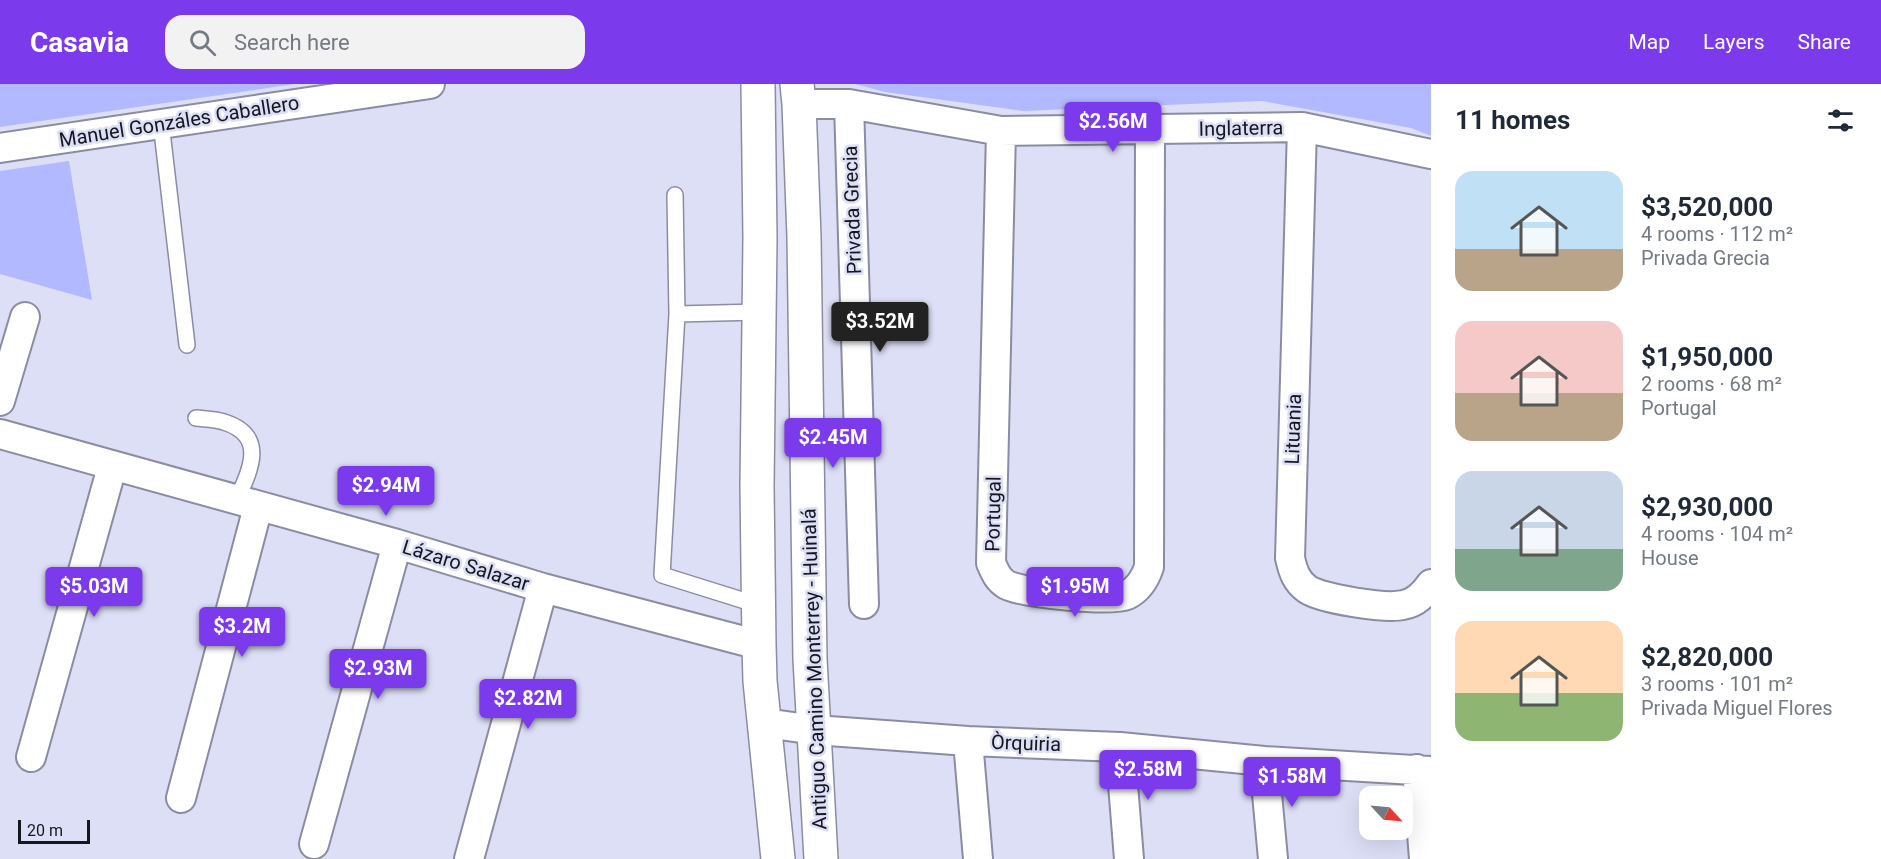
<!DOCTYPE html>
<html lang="en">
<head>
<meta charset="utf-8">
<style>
  body { margin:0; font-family:Roboto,sans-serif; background:#f2f2f3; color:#1f2937; height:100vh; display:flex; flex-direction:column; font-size:22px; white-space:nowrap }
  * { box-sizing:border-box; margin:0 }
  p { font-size:20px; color:#747a83 }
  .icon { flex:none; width:33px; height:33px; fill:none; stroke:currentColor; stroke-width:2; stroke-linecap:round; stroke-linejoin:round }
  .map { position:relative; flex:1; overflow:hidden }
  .details { display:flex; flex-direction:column; background:#fff; width:450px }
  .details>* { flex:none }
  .needle { width:39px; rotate:116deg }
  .tools { position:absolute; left:1359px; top:702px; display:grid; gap:12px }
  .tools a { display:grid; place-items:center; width:54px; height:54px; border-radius:12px; background:#fff; box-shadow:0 6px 24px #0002; font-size:30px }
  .scale { position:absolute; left:18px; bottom:15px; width:72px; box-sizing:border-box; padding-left:6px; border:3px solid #15161e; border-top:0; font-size:16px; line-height:21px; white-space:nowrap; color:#15161e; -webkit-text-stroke:4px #dcdff6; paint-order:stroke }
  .price { position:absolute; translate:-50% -51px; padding:0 14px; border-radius:6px; background:#7c3aed; color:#fff; font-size:20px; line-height:39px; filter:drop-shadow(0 2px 3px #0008) }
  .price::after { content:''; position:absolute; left:50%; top:36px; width:18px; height:14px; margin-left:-9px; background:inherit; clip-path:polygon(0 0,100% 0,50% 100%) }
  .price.active { background:#222; color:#fff }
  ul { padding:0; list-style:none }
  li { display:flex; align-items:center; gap:18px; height:150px; padding:0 24px }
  li span { display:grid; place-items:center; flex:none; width:168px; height:120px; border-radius:18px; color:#555 }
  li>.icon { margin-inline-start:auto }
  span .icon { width:72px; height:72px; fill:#fffc; stroke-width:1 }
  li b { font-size:26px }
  h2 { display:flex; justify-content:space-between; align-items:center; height:72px; padding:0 24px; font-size:26px }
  header { display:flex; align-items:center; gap:36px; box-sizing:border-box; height:84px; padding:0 30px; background:#7c3aed; color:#fff }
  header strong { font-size:28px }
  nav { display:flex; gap:33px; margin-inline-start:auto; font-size:21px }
  .search { width:420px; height:54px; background:#f2f2f3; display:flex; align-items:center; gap:15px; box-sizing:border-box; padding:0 21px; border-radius:18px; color:#747a83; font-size:22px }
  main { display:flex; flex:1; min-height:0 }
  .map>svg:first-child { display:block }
  .green { fill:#b2b9ff }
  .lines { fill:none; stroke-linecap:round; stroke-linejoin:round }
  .lane-casing { stroke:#8a8da2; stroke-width:18 }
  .street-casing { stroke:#8a8da2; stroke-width:32 }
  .secondary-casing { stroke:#8a8da2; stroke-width:36 }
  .lane { stroke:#fff; stroke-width:15 }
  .street { stroke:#fff; stroke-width:28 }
  .secondary { stroke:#fff; stroke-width:33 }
  .labels { text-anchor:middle; stroke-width:5; stroke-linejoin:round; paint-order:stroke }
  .street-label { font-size:20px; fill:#15161e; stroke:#dcdff6 }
</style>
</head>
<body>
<header>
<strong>Casavia</strong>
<div class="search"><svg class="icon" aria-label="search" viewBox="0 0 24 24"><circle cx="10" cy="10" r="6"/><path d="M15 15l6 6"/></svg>Search here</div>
<nav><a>Map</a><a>Layers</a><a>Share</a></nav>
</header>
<main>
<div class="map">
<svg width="1431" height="775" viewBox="0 0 1431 775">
  <rect width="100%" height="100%" fill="#dcdff6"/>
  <!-- green -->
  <path class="green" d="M0 0H295L0 43Z
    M855 0H1431V52L1411 44 1262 17 1023 27 885 8Z
    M69 77 92 216 0 190V87Z"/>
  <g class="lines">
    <!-- lane casing -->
    <g class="lane-casing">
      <path id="lane" d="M161 39 187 261
        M675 111 677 230 759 228
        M677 230 662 491 758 521
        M196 334C205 335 216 335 224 338 268 352 250 387 236 417"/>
    </g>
    <!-- street casing -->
    <g class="street-casing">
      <path id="street" d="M799 20H849L1001 47 1302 43 1431 70
        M849 20 864 520
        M1302 43 1290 474C1293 487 1296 497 1307 505 1321 515 1386 525 1403 521 1416 519 1424 510 1431 500
        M1001 47 991 479C995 488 998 496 1007 501 1023 509 1110 518 1127 511 1139 505 1145 495 1149 483L1150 46
        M0 64 430 0
        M0 317 25 233
        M0 350 397 460 543 504 759 561
        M765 639 815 646 968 657 1120 663 1264 677 1431 687
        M968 657 978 775
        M1120 663 1129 775
        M31 673 112 383
        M1264 677 1273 775
        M1417 685 1424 775
        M181 714 258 423
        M314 760 397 460
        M469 775 543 504"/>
    </g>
    <!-- secondary casing -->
    <g class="secondary-casing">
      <path id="secondary" d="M758 0 760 154 757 402 759 561 760 597 778 775
        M797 0 799 20 804 153 810 575 821 775"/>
    </g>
    <!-- lane -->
    <use href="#lane" class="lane"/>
    <!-- street -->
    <use href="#street" class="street"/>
    <!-- secondary -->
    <use href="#secondary" class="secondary"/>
  </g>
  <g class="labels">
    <!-- street labels -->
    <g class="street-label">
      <text transform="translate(179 37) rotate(-9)" y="7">Manuel Gonzáles Caballero</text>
      <text transform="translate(1241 44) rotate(-1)" y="7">Inglaterra</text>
      <text transform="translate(852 126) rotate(-92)" y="7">Privada Grecia</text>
      <text transform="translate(1293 345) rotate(-88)" y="7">Lituania</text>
      <text transform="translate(993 430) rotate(-89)" y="7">Portugal</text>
      <text transform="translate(466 481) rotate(17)" y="7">Lázaro Salazar</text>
      <text transform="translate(814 585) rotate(-92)" y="7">Antiguo Camino Monterrey - Huinalá</text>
      <text transform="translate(1026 659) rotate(2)" y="7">Òrquiria</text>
    </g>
  </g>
</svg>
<div class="tools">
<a><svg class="needle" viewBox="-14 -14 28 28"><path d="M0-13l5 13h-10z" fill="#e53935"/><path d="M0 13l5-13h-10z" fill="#747a83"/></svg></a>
</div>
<div class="scale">20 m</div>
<b class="price" style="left:1113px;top:69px">$2.56M</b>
<b class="price active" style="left:880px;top:269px">$3.52M</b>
<b class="price" style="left:833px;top:385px">$2.45M</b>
<b class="price" style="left:386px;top:433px">$2.94M</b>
<b class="price" style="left:94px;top:534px">$5.03M</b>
<b class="price" style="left:1075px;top:534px">$1.95M</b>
<b class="price" style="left:242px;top:574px">$3.2M</b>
<b class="price" style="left:378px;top:616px">$2.93M</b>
<b class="price" style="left:528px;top:646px">$2.82M</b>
<b class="price" style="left:1148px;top:717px">$2.58M</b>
<b class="price" style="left:1292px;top:724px">$1.58M</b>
</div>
<section class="details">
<h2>11 homes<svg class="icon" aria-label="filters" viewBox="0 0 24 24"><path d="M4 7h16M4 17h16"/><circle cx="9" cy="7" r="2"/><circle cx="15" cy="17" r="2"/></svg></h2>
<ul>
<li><span style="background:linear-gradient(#bfe0f5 65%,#b9a48a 0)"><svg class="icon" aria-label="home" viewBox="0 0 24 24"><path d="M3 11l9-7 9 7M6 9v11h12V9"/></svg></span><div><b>$3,520,000</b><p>4 rooms · 112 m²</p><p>Privada Grecia</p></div></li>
<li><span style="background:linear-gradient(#f6c9c9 60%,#b9a48a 0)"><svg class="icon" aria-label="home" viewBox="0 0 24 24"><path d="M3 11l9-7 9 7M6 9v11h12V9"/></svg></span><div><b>$1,950,000</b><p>2 rooms · 68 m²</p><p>Portugal</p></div></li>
<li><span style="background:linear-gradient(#c9d6e8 65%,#7fa58c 0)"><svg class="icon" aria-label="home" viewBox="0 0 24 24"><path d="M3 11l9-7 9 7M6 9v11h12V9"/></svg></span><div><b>$2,930,000</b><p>4 rooms · 104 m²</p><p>House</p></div></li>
<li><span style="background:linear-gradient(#ffd9b3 60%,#8fb573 0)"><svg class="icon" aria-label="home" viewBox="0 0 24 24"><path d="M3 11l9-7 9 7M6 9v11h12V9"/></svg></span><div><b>$2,820,000</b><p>3 rooms · 101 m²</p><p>Privada Miguel Flores</p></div></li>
</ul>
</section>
</main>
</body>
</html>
